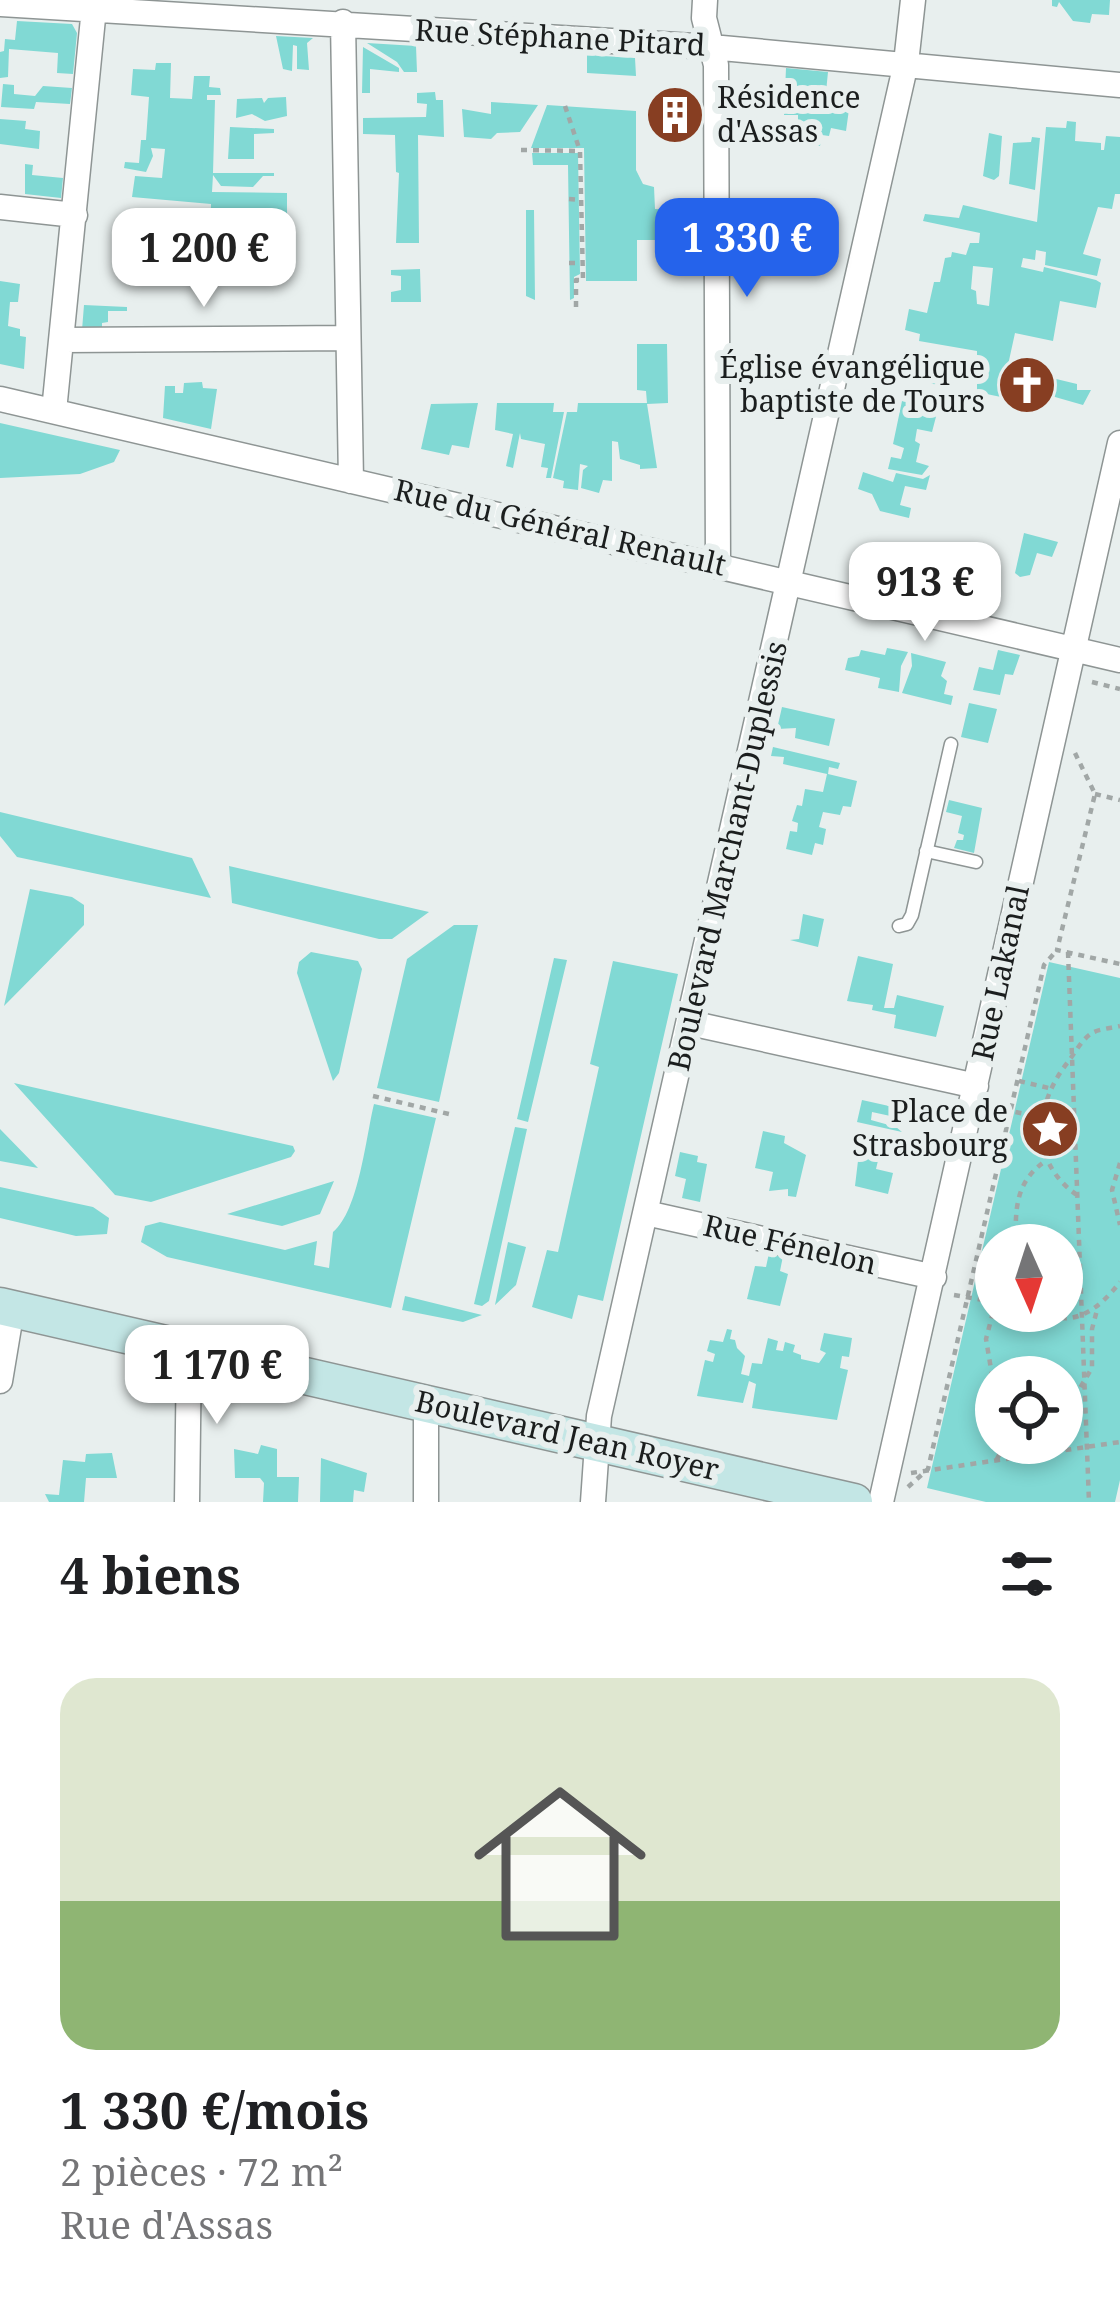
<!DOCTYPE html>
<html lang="fr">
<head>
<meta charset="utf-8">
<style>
  body { margin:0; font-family:"Noto Serif",serif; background:#f6f6f6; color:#202124; height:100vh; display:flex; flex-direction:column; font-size:45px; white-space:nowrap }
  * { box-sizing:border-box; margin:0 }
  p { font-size:39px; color:#757577 }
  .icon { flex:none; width:66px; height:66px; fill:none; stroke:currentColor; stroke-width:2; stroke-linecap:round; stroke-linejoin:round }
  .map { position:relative; height:1502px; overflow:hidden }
  .details { display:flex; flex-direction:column; background:#fff; flex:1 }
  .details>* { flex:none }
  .needle { width:78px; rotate:177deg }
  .buttons { position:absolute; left:975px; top:1224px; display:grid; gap:24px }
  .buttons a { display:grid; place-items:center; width:108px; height:108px; border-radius:50%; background:#fff; box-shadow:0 6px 18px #0003; font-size:60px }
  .price { position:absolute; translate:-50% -102px; padding:0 27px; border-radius:24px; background:#fff; color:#222; font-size:39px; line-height:78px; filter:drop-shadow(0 3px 6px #0008) }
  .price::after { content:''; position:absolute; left:50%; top:72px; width:36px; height:27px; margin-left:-18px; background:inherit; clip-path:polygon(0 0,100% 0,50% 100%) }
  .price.current { background:#2563eb; color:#fff }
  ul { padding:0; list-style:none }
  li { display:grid; align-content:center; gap:24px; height:636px; padding:0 60px }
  li span { display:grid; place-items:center; height:372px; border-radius:36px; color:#555 }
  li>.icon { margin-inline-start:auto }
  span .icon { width:216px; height:216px; fill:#fffc; stroke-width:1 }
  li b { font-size:51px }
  h2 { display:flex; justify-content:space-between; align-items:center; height:144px; padding:0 60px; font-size:51px }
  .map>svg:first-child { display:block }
  .green { fill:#81d9d4; fill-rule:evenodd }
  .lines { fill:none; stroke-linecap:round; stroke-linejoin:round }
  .lane-casing { stroke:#8e9594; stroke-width:15 }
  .street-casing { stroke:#8e9594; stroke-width:27 }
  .secondary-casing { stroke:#8e9594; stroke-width:39 }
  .path { stroke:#a1a7a6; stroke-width:4.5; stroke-dasharray:6 6; stroke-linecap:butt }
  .lane { stroke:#fff; stroke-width:12 }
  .street { stroke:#fff; stroke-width:24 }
  .secondary { stroke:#c3e6e5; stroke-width:36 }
  .labels { text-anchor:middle; stroke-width:12; stroke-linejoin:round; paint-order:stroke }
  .street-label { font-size:30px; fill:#1b1e1e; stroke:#e8efee }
  .poi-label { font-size:30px; fill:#1b1e1e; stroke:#e8efee; text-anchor:end }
</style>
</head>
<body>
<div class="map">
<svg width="1120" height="1502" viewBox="0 0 1120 1502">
  <rect width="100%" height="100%" fill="#e8efee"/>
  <!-- green -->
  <path class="green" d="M1052 0H1110L1109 15 1092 14 1090 23 1073 21 1059 2 1057 7 1052 6Z
    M17 21 72 24 77 33 73 74 57 73 58 53 9 49 8 77 0 78V52L4 51 5 39 15 40Z
    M276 36 313 38 307 43 309 70 297 69V46L293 45 292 71 283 69Z
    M367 43 416 46 417 72H404L397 62Z
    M363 47 399 68V72L370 69V93H362Z
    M587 55 635 58 636 76 587 73Z
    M156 63H171L170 98 192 99 194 76H210L209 87 220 88 221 95H207V100H215L213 173H274V176H263L253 187 221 186 213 175 212 192 287 193V221L265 222 263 238 210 237 211 204 132 197 135 176 162 178 165 149 151 148 153 156 146 172 124 168 125 162 139 163 141 140H146L149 97 131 95 133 69 155 70Z
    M786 68 828 72 826 92 851 95 846 131 831 128 829 136 822 135 820 146 811 145V125L798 122V115H784Z
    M3 84 14 85V94L35 96 43 86 72 88 70 104 36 102 34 109 1 107Z
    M435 92 436 100H443L444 137 418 135 419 243H396L399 173 396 172 395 135 363 134V118L426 117 427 104 417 103V93Z
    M286 97 287 116 265 121 252 114 236 118 237 99 262 98 264 103 268 98Z
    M491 102 538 105 520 132 497 133 491 139 464 137 462 109 491 114Z
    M547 105 636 111V170L643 184 654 187 655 209 673 210V240H637V281H586L584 148H531Z
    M0 119 26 121 25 129 40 131 39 149 0 144Z
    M1067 121 1076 122 1075 141 1101 143V150H1104L1106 136 1120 137V194H1115L1112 209 1098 207 1083 254 1101 259 1097 276 1045 265 1046 252 1036 250 1035 260 1023 258 1021 267 1043 272 1044 267 1096 280 1101 283 1096 308 1060 301 1053 341 1015 333 1001 397 977 392V351L919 341 920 334 905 330 909 309 927 313 934 282H940L945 258 951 257 952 252 966 255 970 243H979L980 233 923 221 925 214 959 218 963 205 1037 222 1046 127 1066 128ZM973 266 993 268 989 306 977 304 976 291 971 289Z
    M230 127 274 129V133L254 134V159H228Z
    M989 133 1002 136 999 176 994 180 983 176Z
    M1032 137 1040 138 1035 190 1009 184 1013 143 1031 142Z
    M532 153H578L580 274 574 277V298L570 300 568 165H533Z
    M25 164 33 165 32 175 63 178 61 198 25 194Z
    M526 210H534L535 300 526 296Z
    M146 234 197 239V253L209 254 208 283 146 284V279L163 276 165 259 133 253 134 242 145 243Z
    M420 269 421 302H391V292L401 290V276L391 275V270Z
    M0 281 20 284 18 302H10L8 326 20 329V336L26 337 24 369 0 364Z
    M84 305 127 307V311H108V322L102 323V330H82Z
    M637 344H667L668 403 647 404 657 468 640 469V465L620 459 618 442 612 441V481L603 480 599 493 581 488 583 470 588 466 580 464 578 490 563 488 564 481 553 478 567 412H577L578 403H647L646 391 637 390Z
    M909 359 922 362 921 370 944 376 942 386 894 375 896 364 906 366Z
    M1052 378 1077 384V390H1091L1083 405 1048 395Z
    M202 382 203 388 217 389 211 429 163 418 165 386H175V393H183L184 383Z
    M902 401 938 409 932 432 917 429 915 441 920 444 916 462 929 466 922 475 888 469 891 457 901 459 904 448 893 444Z
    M478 403 469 448 452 445 449 455 421 449 431 404Z
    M497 403H554L553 412H564L551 478H546L548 468 541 467 545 444 521 439 520 433 513 468 506 466 513 434 495 430Z
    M0 423 120 450 114 462 80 474 0 478Z
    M863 472 893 482 896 473 923 479 930 475 926 490 905 486 900 505 911 508 909 518 880 511 872 494 858 489Z
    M1024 533 1058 542 1052 557 1037 553 1030 575 1020 577 1015 573Z
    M887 648 908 652 901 666 899 692 878 688 880 678 845 670 848 658 859 656 861 650 885 655Z
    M998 650 1020 655 1013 675 1005 674 1000 695 973 690 979 667 993 670Z
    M911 653 946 662 941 676 947 681 944 694 953 696 951 705 902 693 912 666Z
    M969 703 997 709 988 743 961 737Z
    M782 707 835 719 829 746 795 738 796 728 777 729Z
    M773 747 840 763 838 769 829 767 828 774 857 781 851 807 843 806 840 815 823 812 819 827 826 829 823 845 815 843 812 855 786 849 790 831 797 832 798 823 792 821 797 805 802 806 805 789 823 792 827 774 783 764 784 757 771 756Z
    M949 800 982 808 974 853 954 848 957 840H963L964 835 958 833 962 816 946 812Z
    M0 812 192 858 211 898 17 857 0 836Z
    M229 866 429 912 392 939H379L232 903Z
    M30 889 72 897 84 905V925L4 1006Z
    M803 914 824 919 818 947 790 940 799 939Z
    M454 925H478L439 1102 377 1088 407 959Z
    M311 952 358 961 362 969 339 1073 333 1081 297 973 299 962Z
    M858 956 893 964 884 1008H894L897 995 944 1006 936 1037 894 1028 896 1015 872 1010 873 1005 847 1001Z
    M554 958 567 960 528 1122 517 1119Z
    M613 961 678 974 603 1301 578 1295 572 1319 532 1307 547 1250 558 1252 599 1067 590 1064Z
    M1049 962 1120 978V1480L1115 1502H986L927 1488ZM996 1245H1062V1311H996ZM996 1377H1062V1443H996Z
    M14 1083 293 1146 295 1151 291 1157 151 1202 115 1195Z
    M862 1100 898 1108 895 1117 872 1112 871 1120 896 1127 902 1132 857 1122Z
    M374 1104 436 1118 391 1308 167 1257 141 1242 145 1226 160 1222 285 1250 317 1241 314 1265 329 1268 333 1232C359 1211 366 1136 374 1104Z
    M515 1127 527 1129 489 1301 482 1306 474 1304Z
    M0 1129 38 1168 0 1161Z
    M763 1131 785 1136 784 1143 806 1155 796 1197 788 1196V1189L769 1191 773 1172 755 1168Z
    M860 1144 881 1148 876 1169 893 1173 888 1194 855 1186Z
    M680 1152 698 1156 697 1162 707 1164 700 1202 682 1198 686 1179 675 1176Z
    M334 1181 320 1214 282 1226 227 1214Z
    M0 1187 93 1207 109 1218 107 1234 76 1236 0 1218Z
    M508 1242 526 1247 516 1285 495 1305Z
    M769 1253 783 1256 780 1271 788 1274 780 1306 747 1299 755 1266 766 1267Z
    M405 1296 482 1315 463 1322 402 1310Z
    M727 1329 732 1330 730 1339 735 1340 737 1348 745 1356 741 1374 749 1376 752 1363 762 1364 768 1338 778 1341 776 1350 783 1351 785 1342 795 1345 793 1352 801 1355V1359L819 1363 826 1353 820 1350 824 1333 852 1338 849 1357 842 1356 840 1368 848 1370 837 1420 752 1408 756 1384 749 1381 743 1403 697 1396 705 1360 713 1362 715 1354 707 1351 710 1340 723 1342Z
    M139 1363 158 1367 166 1376 165 1390H157L156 1394 134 1391Z
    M261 1445 277 1449V1477H299L298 1502H263L264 1483 260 1478H235L234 1449 258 1454Z
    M112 1453 117 1478H86L84 1502H49L45 1494 59 1495 63 1460 85 1462 86 1454Z
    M321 1458 367 1473 364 1492 354 1490 353 1502H320Z"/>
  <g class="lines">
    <!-- lane casing -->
    <g class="lane-casing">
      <path id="lane" d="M926 851 976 862
        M899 926 907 924 912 915 951 744"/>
    </g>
    <!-- street casing -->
    <g class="street-casing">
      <path id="street" d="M705 0 704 18 716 65 718 564
        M0 4 711 47 1120 85
        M343 22 351 481
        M0 207 75 215
        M63 340 348 338
        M0 399 1120 660
        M54 411 94 8
        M690 1023 976 1086
        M646 1213 934 1277
        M0 1381 12 1309
        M426 1404V1502
        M187 1502 189 1350
        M593 1502 599 1416 906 63 913 0
        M881 1502 1120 443"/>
    </g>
    <!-- secondary casing -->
    <g class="secondary-casing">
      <path id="secondary" d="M0 1306 854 1502"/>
    </g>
    <!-- path -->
    <path class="path" d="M565 106 580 151
      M521 150 580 151 583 280H576V309
      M569 199 581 200
      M569 263H582
      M1092 682 1120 689
      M1075 753 1095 794 1057 950 1120 964
      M1095 794 1120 800
      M1068 952 1089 1502
      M1019 1081 1049 1088
      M373 1096 449 1114
      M992 1107 1039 1117
      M1120 1163 1112 1190 1120 1225
      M1077 1195C1028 1161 1035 1103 1068 1062 1075 1053 1082 1039 1092 1033 1099 1029 1112 1028 1120 1026
      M1016 1245C1015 1209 1015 1181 1047 1160
      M973 1270 996 1274
      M954 1295 995 1302
      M996 1301 986 1339 996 1399
      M1038 1311C1073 1330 1099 1309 1120 1282
      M1062 1418 1092 1368V1329L1097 1310
      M997 1459 1005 1443
      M911 1473 1120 1442
      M908 1487 928 1469 1044 965 1057 950"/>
    <!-- lane -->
    <use href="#lane" class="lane"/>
    <!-- street -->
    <use href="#street" class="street"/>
    <!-- secondary -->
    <use href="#secondary" class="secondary"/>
  </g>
  <!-- icons -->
  <defs>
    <g id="building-disc" transform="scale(3)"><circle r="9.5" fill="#873e22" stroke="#e8efee"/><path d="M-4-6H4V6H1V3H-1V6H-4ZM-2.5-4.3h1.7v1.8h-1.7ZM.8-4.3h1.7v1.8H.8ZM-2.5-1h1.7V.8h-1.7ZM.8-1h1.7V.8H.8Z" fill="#fff"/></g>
    <g id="church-disc" transform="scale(3)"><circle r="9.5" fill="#873e22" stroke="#e8efee"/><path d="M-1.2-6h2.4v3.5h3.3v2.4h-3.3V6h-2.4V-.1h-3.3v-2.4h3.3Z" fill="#fff"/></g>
    <g id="sight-disc" transform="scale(3)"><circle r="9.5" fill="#873e22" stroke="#e8efee"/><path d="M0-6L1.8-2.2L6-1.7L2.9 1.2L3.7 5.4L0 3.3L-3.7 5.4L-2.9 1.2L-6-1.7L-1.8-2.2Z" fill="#fff"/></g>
  </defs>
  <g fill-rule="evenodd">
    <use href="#building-disc" x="675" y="115"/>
    <use href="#church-disc" x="1027" y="385"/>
    <use href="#sight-disc" x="1050" y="1129"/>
  </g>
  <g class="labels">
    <!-- street labels -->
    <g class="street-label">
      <text transform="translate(560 38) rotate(3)" y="10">Rue Stéphane Pitard</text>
      <text transform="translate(560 528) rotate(13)" y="10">Rue du Général Renault</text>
      <text transform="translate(728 856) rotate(-77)" y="10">Boulevard Marchant-Duplessis</text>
      <text transform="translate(1001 973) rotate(-78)" y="10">Rue Lakanal</text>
      <text transform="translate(790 1245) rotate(13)" y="10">Rue Fénelon</text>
      <text transform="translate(567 1436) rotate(13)" y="10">Boulevard Jean Royer</text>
    </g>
    <!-- poi labels -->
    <g class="poi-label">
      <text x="717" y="108" text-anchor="start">Résidence<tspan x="717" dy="34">d'Assas</tspan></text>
      <text x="985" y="378">Église évangélique<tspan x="985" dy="34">baptiste de Tours</tspan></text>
      <text x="1008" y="1122">Place de<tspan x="1008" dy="34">Strasbourg</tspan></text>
    </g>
  </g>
</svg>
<div class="buttons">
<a><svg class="needle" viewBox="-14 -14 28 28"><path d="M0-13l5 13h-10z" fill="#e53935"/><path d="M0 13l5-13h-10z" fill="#757577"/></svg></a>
<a><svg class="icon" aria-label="locate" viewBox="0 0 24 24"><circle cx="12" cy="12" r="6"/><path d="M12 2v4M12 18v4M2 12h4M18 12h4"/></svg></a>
</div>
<b class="price current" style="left:747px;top:300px">1 330 €</b>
<b class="price" style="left:204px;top:310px">1 200 €</b>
<b class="price" style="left:925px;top:644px">913 €</b>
<b class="price" style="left:217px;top:1427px">1 170 €</b>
</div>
<section class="details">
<h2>4 biens<svg class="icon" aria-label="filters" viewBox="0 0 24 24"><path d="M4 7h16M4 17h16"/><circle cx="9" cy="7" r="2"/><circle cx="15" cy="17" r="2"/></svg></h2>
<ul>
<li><span style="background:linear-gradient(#dfe7d0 60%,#8fb573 0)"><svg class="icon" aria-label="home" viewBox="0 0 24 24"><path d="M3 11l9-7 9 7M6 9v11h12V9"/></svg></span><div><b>1 330 €/mois</b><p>2 pièces · 72 m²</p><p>Rue d'Assas</p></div></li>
</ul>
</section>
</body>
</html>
